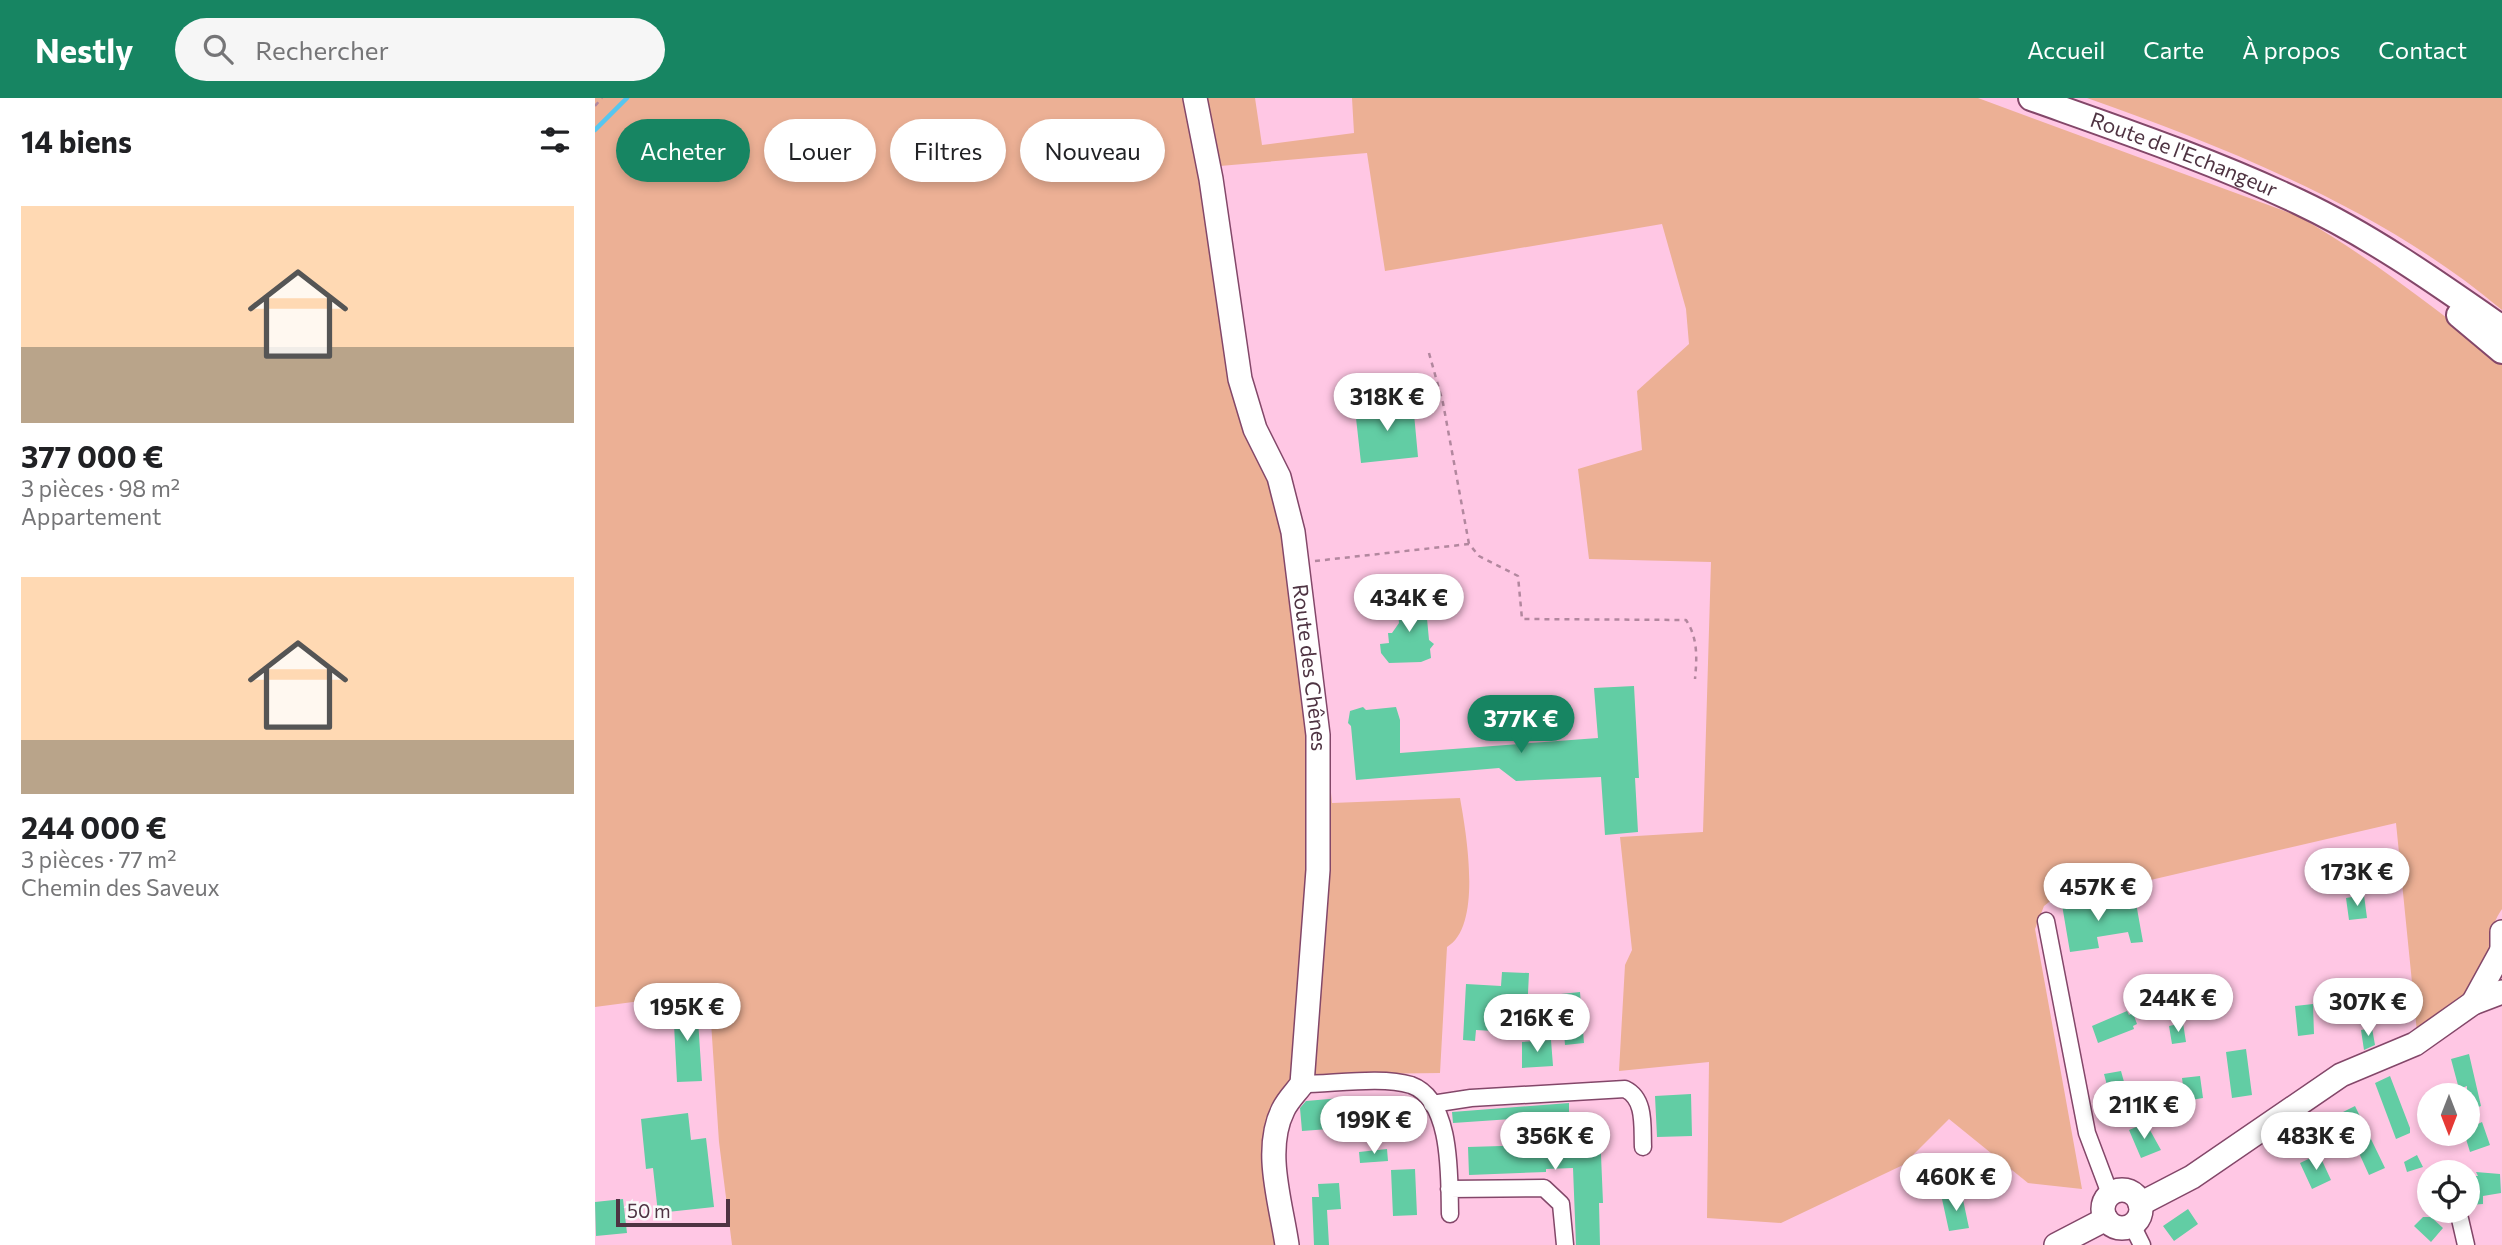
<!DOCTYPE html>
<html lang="fr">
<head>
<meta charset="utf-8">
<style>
  body { margin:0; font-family:Commissioner,sans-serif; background:#f6f6f6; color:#202124; height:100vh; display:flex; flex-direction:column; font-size:26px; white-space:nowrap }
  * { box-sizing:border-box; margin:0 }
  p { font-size:23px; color:#757577 }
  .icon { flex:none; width:38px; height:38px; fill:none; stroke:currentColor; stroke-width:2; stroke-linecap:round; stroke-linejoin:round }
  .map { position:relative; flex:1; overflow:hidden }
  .drawer { display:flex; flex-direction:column; background:#fff; width:595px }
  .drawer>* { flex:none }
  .hud { position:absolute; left:21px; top:21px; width:665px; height:63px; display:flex; gap:14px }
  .needle { width:46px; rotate:180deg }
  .tools { position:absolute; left:1822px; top:985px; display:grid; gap:14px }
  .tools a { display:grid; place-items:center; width:63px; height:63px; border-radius:50%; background:#fff; box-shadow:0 4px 10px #0003; font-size:35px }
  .scale { position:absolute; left:21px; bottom:18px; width:114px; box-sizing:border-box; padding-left:7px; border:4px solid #4e3342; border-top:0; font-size:19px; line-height:24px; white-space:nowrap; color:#4e3342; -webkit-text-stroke:5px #fafafa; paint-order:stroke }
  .price { position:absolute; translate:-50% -60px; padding:0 16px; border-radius:24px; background:#fff; color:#222; font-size:23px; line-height:46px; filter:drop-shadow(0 2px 4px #0008) }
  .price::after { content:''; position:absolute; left:50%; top:42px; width:21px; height:16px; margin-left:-10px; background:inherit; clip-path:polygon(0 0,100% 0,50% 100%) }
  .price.on { background:#178562; color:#fff }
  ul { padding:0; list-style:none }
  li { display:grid; align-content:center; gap:14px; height:371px; padding:0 21px }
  li span { display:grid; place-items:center; height:217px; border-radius:0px; color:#555 }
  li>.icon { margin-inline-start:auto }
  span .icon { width:126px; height:126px; fill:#fffc; stroke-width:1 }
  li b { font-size:30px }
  h2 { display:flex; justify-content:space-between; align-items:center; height:84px; padding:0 21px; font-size:30px }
  .pill { padding:0 24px; border-radius:32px; background:#fff; box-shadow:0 4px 10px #0003; font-size:24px; line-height:63px }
  .pill.on { background:#178562; color:#fff }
  header { display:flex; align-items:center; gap:42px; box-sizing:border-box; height:98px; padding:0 35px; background:#178562; color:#fff }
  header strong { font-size:33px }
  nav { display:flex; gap:38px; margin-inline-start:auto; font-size:24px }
  .search { width:490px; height:63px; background:#f6f6f6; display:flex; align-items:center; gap:18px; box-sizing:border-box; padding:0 24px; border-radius:38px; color:#757577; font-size:26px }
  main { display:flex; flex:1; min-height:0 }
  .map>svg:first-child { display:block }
  .green { fill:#ecb095 }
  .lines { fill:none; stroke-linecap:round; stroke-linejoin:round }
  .stream { stroke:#56c6ef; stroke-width:4.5 }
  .building { fill:#62cda4 }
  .street-casing { stroke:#834769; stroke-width:19 }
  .secondary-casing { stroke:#834769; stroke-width:26 }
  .primary-casing { stroke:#834769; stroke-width:28 }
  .path { stroke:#b2879e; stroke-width:2.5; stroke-dasharray:5 5; stroke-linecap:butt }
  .street { stroke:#fff; stroke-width:16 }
  .secondary { stroke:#fff; stroke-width:23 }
  .primary { stroke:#fff; stroke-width:24 }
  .labels { text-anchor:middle; stroke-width:5; stroke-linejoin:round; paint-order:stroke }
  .street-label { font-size:21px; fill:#4e3342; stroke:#fafafa }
</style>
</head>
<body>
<header>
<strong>Nestly</strong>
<div class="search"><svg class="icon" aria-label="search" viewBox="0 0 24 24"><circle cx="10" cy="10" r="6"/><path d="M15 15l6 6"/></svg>Rechercher</div>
<nav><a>Accueil</a><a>Carte</a><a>À propos</a><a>Contact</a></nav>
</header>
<main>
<section class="drawer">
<h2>14 biens<svg class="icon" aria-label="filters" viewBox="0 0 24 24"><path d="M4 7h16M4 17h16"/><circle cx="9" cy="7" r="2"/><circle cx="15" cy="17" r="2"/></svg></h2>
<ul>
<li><span style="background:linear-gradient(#ffd9b3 65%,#b9a48a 0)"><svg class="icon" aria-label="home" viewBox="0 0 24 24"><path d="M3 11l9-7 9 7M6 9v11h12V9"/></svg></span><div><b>377 000 €</b><p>3 pièces · 98 m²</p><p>Appartement</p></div></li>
<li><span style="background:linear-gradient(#ffd9b3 75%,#b9a48a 0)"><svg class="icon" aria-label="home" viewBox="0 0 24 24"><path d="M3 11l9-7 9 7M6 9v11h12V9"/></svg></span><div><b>244 000 €</b><p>3 pièces · 77 m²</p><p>Chemin des Saveux</p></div></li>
</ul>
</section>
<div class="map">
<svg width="1907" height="1147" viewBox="0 0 1907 1147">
  <rect width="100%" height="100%" fill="#ffc7e4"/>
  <!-- green -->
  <path class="green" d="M0 0H660L667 47 759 35 757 0H1383L1703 118C1776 160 1841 211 1907 263V811C1892 833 1898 845 1892 868 1884 899 1846 917 1822 934L1801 725 1547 784 1468 793 1449 808 1440 831 1487 1091 1433 1085 1354 1021 1308 1067 1186 1125 1112 1120 1114 964 1024 973 1030 867 1037 852 1025 739 1108 734 1116 464 994 461 983 371 1047 352 1042 293 1094 246 1091 211 1067 126 790 173 772 55 625 68 657 307 716 490 737 705 865 700C871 734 888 828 852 849L845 975 699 977 672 1030 686 1147H137L124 1044 114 894 0 909Z
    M1492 0H1907V212C1788 112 1638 52 1492 0Z"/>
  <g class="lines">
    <!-- stream -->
    <path class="stream" d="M0 32 32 0"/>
  </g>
  <!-- building -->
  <path class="building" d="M818 305 823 359 766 365 760 311Z
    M830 499 834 542 839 546 835 551 836 560 826 564 794 565 786 555 785 546 794 545 793 535H797L804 525 802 502Z
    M1039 588 1044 680H1040L1043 734 1010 737 1006 679 921 683 904 670 761 682 756 628 753 625 755 613 768 609 771 612 801 609 805 622V655L1003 640 999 590Z
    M1495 797 1497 811 1541 805 1548 844 1536 845 1533 834 1502 839 1504 850 1475 854 1466 801Z
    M1769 797 1772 820 1754 822 1751 800Z
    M907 874 934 875 931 935 881 932 880 943 868 942 871 886 906 888Z
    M985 894 989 945 970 947 966 896Z
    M102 906 107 983 82 984 78 907Z
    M1718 906 1719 936 1703 938 1700 908Z
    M1532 913 1534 917 1538 915 1542 926 1538 928 1539 931 1503 945 1497 928Z
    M1588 925 1591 944 1577 946 1574 928Z
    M1777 930 1780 947 1769 952 1766 932Z
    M956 942 958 968 927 970V944Z
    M1651 951 1657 997 1637 1000 1631 954Z
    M1874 956 1886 1008 1872 1013V988L1864 991 1856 961Z
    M1526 973 1536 1009 1520 1017 1509 976Z
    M1605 978 1608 1000 1590 1003 1587 980Z
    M1795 978 1815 1030V1035L1801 1041 1780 985Z
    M1096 996 1097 1038 1062 1039 1060 998Z
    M746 1000 748 1030 707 1033 705 1010 711 1003Z
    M974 1005V1017L858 1025 857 1014Z
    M1760 1008 1790 1070 1774 1077 1754 1033 1751 1034 1742 1017Z
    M93 1015 96 1042 111 1040 119 1109 63 1115 58 1070 51 1071 46 1021Z
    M1887 1024 1895 1047 1875 1054 1871 1041 1872 1031Z
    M1551 1025 1566 1052 1546 1060 1534 1032Z
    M993 1028V1033H1005L1008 1105H1004L1005 1147H981L978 1070 951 1071V1074L874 1077 873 1049 972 1046 971 1029Z
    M792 1051 793 1063 765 1065 764 1054Z
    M1724 1056 1736 1082 1717 1091 1705 1065Z
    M1822 1057 1828 1069 1812 1074 1809 1064Z
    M820 1071 822 1117 798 1118 796 1072Z
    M1881 1074 1905 1076 1906 1095 1888 1098V1106L1874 1107 1875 1078H1883Z
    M744 1085 746 1111 732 1112 734 1147H719L717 1099H724L723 1086Z
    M1367 1097 1374 1130 1354 1133 1347 1101Z
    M28 1101 32 1135 1 1138 0 1104Z
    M1593 1111 1603 1126 1579 1143 1568 1128Z
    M1828 1119H1836L1848 1130 1836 1144 1819 1128Z"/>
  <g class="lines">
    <!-- street casing -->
    <g class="street-casing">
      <path id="street" d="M1451 823 1492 1035 1515 1096
        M707 986C738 986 787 978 816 987 858 1002 854 1081 855 1116
        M837 1006 876 1000 1030 991C1051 1001 1047 1029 1048 1049
        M854 1091 949 1090 966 1106 970 1147
        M1865 1121 1871 1147
        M1537 1127 1547 1147"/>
    </g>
    <!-- secondary casing -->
    <g class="secondary-casing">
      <g id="secondary">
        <path id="s1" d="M600 0 616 81 645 281 660 331 684 379 698 434 723 637V772L707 986C701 994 692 1003 688 1012 668 1052 686 1105 692 1147"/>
        <path d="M1907 834V855"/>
        <path d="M1878 905 1906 854"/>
        <circle cx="1527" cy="1111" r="19"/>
        <path d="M1545 1106 1597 1079 1746 977 1820 946 1878 905 1907 894"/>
        <path d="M1461 1147 1511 1121"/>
      </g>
    </g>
    <!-- primary casing -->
    <g class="primary-casing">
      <g id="primary">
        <path id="s2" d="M1436 0C1526 32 1618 63 1704 104 1776 138 1841 184 1907 230"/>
        <path d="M1864 217 1907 253"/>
      </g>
    </g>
    <!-- path -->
    <path class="path" d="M0 8 7 0
      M834 255 848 305 874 446
      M720 463 874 446 884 458 923 478 927 521 1091 522C1103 540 1102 560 1100 581"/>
    <!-- street -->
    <use href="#street" class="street"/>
    <!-- secondary -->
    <use href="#secondary" class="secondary"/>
    <!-- primary -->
    <use href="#primary" class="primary"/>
  </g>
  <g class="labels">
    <!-- street labels -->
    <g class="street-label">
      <text dy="7" stroke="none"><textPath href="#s2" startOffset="163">Route de l'Echangeur</textPath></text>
      <text dy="7" stroke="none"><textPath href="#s1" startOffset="584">Route des Chênes</textPath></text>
    </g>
  </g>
</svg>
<div class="tools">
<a><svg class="needle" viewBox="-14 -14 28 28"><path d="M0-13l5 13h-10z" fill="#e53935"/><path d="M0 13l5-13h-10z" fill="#757577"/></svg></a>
<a><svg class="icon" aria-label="locate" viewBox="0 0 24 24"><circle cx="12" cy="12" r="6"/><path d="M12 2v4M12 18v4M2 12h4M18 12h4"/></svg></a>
</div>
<div class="scale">50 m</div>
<b class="price" style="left:792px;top:335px">318K €</b>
<b class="price" style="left:814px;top:536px">434K €</b>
<b class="price on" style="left:926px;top:657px">377K €</b>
<b class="price" style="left:1762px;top:810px">173K €</b>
<b class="price" style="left:1503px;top:825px">457K €</b>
<b class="price" style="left:1583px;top:936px">244K €</b>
<b class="price" style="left:1773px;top:940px">307K €</b>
<b class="price" style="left:92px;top:945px">195K €</b>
<b class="price" style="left:942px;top:956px">216K €</b>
<b class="price" style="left:1549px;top:1043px">211K €</b>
<b class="price" style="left:779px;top:1058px">199K €</b>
<b class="price" style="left:960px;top:1074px">356K €</b>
<b class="price" style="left:1721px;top:1074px">483K €</b>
<b class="price" style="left:1361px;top:1115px">460K €</b>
<div class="hud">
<a class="pill on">Acheter</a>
<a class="pill">Louer</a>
<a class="pill">Filtres</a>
<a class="pill">Nouveau</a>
</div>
</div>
</main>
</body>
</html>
